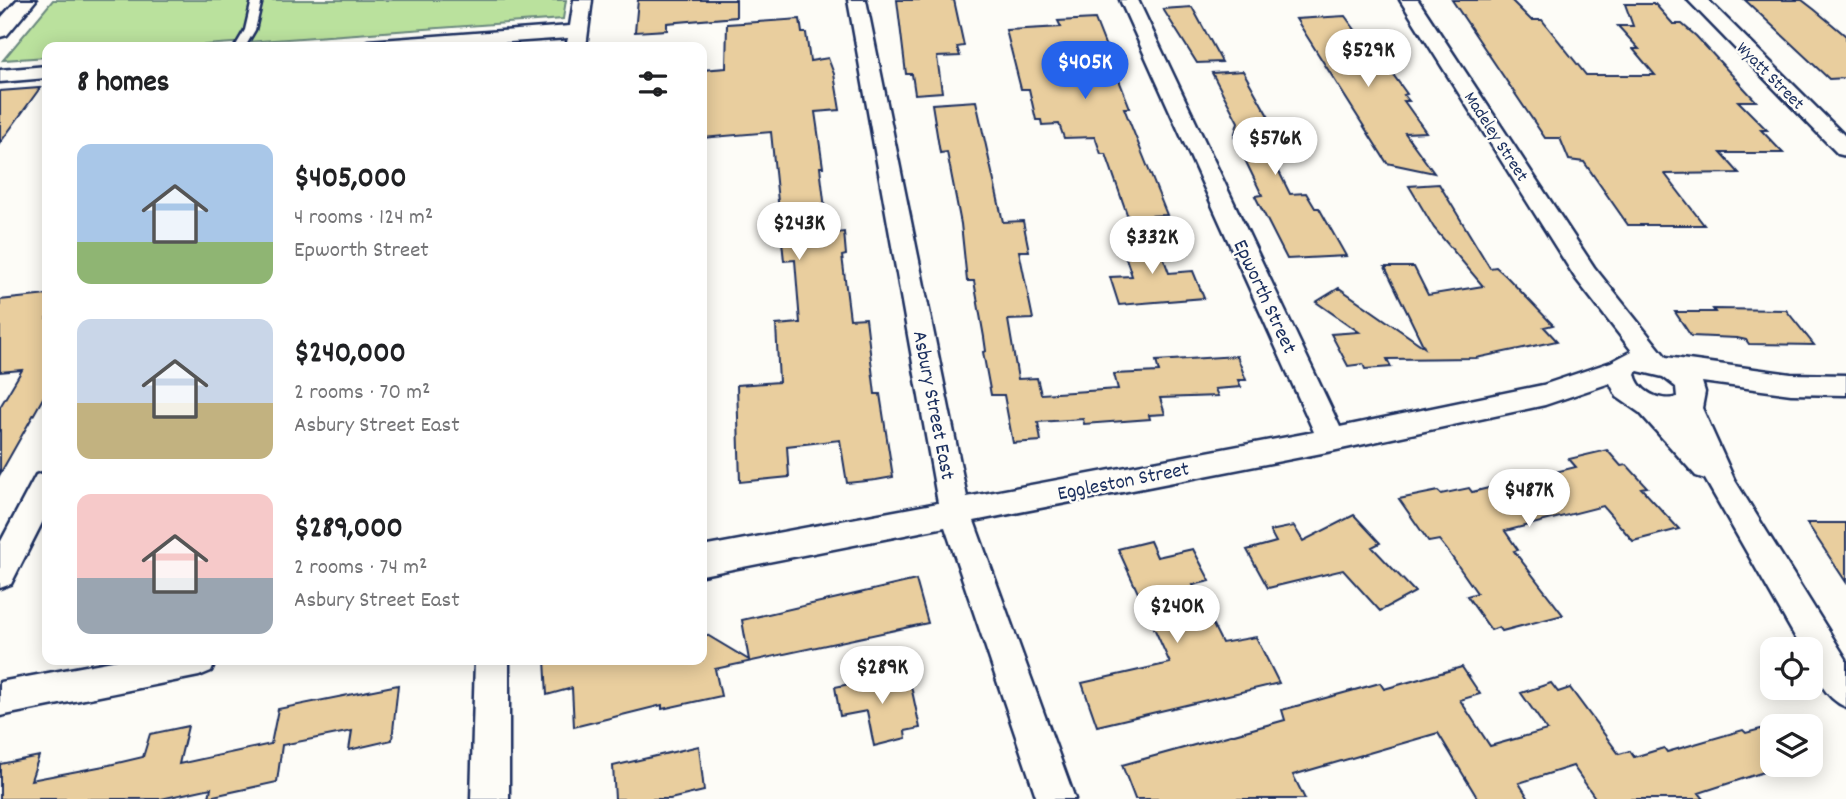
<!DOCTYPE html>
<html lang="en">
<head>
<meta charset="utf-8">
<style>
  body { margin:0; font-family:Dekko,sans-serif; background:#f6f6f6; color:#202124; height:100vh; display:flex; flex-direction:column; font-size:26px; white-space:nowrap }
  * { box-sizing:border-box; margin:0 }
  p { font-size:23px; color:#757577 }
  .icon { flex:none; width:38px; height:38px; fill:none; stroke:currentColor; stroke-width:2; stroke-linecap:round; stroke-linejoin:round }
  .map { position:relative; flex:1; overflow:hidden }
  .sheet { position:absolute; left:42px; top:42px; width:665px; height:623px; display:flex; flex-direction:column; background:#fff; border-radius:14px; box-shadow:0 4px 18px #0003 }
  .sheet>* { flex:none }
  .buttons { position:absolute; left:1760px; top:637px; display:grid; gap:14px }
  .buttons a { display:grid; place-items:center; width:63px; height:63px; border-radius:14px; background:#fff; box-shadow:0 4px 18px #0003; font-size:35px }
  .price { position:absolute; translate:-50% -60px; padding:0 16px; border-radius:24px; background:#fff; color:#222; font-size:23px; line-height:46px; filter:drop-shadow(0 2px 4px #0008) }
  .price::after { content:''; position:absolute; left:50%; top:42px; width:21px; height:16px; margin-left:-10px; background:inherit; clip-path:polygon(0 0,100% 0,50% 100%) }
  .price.on { background:#2563eb; color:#fff }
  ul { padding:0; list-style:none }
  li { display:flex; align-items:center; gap:21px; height:175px; padding:0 35px }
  li span { display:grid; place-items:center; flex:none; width:196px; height:140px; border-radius:14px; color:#555 }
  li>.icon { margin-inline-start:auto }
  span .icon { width:84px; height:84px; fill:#fffc; stroke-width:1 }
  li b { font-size:30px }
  h2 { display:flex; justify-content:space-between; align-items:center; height:84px; padding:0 35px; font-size:30px }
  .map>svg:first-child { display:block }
  .green { fill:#bae19d; stroke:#6a887e; stroke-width:2 }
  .building { fill:#e9ce9e; stroke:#1b2f5e; stroke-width:2 }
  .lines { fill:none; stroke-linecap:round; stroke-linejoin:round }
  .service-casing { stroke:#1b2f5e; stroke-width:5 }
  .minor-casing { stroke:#1b2f5e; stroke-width:5 }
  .service { fill:#fdfcf7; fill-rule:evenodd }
  .minor { fill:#fdfcf7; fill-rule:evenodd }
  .labels { text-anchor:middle; stroke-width:5; stroke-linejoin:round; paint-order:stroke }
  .far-street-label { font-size:18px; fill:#1b2f5e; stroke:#fdfcf7 }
  .street-label { font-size:21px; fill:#1b2f5e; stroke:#fdfcf7 }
</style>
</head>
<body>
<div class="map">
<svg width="1846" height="799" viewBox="0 0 1846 799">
  <rect width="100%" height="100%" fill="#fdfcf7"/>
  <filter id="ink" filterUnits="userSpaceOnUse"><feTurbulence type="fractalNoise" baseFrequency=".0143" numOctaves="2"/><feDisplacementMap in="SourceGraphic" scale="14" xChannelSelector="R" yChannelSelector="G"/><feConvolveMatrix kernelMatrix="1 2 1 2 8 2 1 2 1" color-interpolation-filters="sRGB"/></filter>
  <g filter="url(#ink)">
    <!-- green -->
    <path class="green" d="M53 0H566L563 19 177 47H47V57L3 60Z"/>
    <!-- building -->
    <path class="building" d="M638 0H736V17L667 23V30L635 32Z
      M897 0H954L964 46 957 47 960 56 937 57 942 92 915 94 912 74H906Z
      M1452 0H1511L1531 20H1542L1586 75H1655L1633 49H1639L1618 26H1633L1625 4H1655L1673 24H1682L1696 36 1756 101H1738L1767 130H1761L1783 153H1721L1739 173 1665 174 1704 225H1628L1584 162 1569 160 1560 138H1545Z
      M1745 0H1802L1815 10 1846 36V78L1829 79Z
      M1192 7 1222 62 1197 63 1163 9Z
      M1345 16 1384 69H1389L1407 94 1404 95 1409 101H1404L1426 132 1405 133 1434 173 1387 163 1296 19Z
      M800 19 802 33H806L810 61 828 58 834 74 840 110 815 112 823 167H820L828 234 844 232 846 255 842 256 850 319 866 318 875 394H880L893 477 876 480 847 483 840 440 787 446 789 477 740 482 737 385 779 382 776 325 800 323 795 260 784 261 771 132 702 138V70L726 68 727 24Z
      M1095 19 1130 108H1124L1167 215 1128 217 1106 154H1101L1095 137 1064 138 1059 124 1042 125 1041 120H1036L1029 89H1021L1006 30 1061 27 1058 21Z
      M1243 71 1282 141 1262 137 1290 194 1306 193 1315 208H1319L1346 256 1287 259 1255 196 1262 195 1234 137 1238 122 1212 73Z
      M40 88 0 143V91Z
      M976 101 1003 222 1023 221 1029 251H1019L1033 319 1008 320 1018 379 1037 378 1041 394 1118 389 1114 374 1159 372 1156 361 1237 356 1246 380H1238L1241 387 1215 389 1218 396 1160 398 1165 414 1149 415 1150 419 1084 424 1083 419 1038 422 1041 441 1013 443 1004 395H991L983 352 986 351 984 337 974 281H967L961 224 947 152 940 153 932 104Z
      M1439 184 1490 268 1496 267 1506 276 1553 325 1544 327 1557 341 1476 358 1387 359 1391 367 1365 369 1363 364 1348 366 1331 334 1359 332 1316 302 1339 288 1424 347 1385 267H1414L1428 295 1483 286 1434 228 1409 186Z
      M1155 235 1169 273 1193 271 1204 298 1119 305 1110 277 1132 276 1119 237Z
      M47 295V391L0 474V407L22 370 0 372V300Z
      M1713 309 1786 310 1814 345 1749 344 1746 340 1737 338 1691 336 1675 312H1715Z
      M1607 450 1621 466 1627 465 1647 487 1641 488 1679 529 1633 541 1603 506 1505 531 1518 550 1514 551 1563 615 1502 631 1499 627 1491 630 1467 596 1477 593 1447 550 1439 540 1429 542 1399 499 1438 491 1441 494 1469 488 1472 492 1576 467 1569 459Z
      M1354 515 1380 543 1372 547 1415 592 1380 611 1343 570 1268 588 1247 550 1276 542 1270 531 1294 526 1303 541Z
      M1807 523H1846V582Z
      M1150 541 1157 557 1193 549 1210 581 1193 585 1222 643 1256 637 1279 683 1097 726 1082 683 1170 663 1118 549Z
      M916 580 928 623 715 669 721 696 662 709V705L574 727 572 688 547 695 545 660H702V632L749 660 742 620Z
      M1462 667 1480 694 1460 700 1490 746 1547 730 1521 693 1551 683 1558 692 1570 688 1619 754 1630 751 1634 757 1664 748 1667 752 1743 730 1746 733 1761 729 1773 743V769L1699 793 1704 799H1596L1573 766 1519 783 1529 799H1478L1438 733 1293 775 1305 799H1135L1122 765 1285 720 1282 710 1380 683 1384 689Z
      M908 672 920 728 905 731 906 738 874 746 867 711 840 716 835 687Z
      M398 685 392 740 349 750 352 731 282 745 277 782 209 797 211 788 161 799H0V764L39 756 31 780 109 765 143 757 150 734 188 726 179 764 271 744 278 709Z
      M699 746 704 791 670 799H615L613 766Z"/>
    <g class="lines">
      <!-- service casing -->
      <g class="service-casing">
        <path id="service" d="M252 0H262L255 30 245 47H235L245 30Z"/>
      </g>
      <!-- minor casing -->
      <g class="minor-casing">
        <path id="minor" d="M17 0H36L7 35 0 37V19Z
          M574 0H592L586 47H566L568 38 441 47H358L368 41 570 26Z
          M848 0H866L967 497 1314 432 1120 0H1138L1340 427 1543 385 1611 362 1632 351 1576 279 1400 0H1418L1594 267 1666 357 1791 374 1846 375V395L1791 394 1702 382 1705 392 1702 408 1734 479 1846 659V707C1825 699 1811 671 1811 649H1802L1705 479 1696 476 1640 413 1617 397 1610 383 1545 405 1332 451 974 521 1075 799H1037L945 527 702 575V547L938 503ZM1638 371 1663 377 1676 387 1677 397C1661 403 1637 391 1635 373Z
          M1688 0H1708L1846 137V156L1838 154Z
          M47 66V78L0 82V70Z
          M47 472V513L11 584 0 588V543L36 475Z
          M118 660H216L211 671 199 676 0 716V682Z
          M475 660H509V799H471Z"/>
      </g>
      <!-- service -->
      <use href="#service" class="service"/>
      <!-- minor -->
      <use href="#minor" class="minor"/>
    </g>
  </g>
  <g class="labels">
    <!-- far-street labels -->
    <g class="far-street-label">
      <text transform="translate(1771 75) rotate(45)" y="6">Wyatt Street</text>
      <text transform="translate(1497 136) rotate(57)" y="6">Madeley Street</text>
    </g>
    <!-- street labels -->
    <g class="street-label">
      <text transform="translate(1266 296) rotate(65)" y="7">Epworth Street</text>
      <text transform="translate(935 405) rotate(79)" y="7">Asbury Street East</text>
      <text transform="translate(1123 480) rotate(-11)" y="7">Eggleston Street</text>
    </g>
  </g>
</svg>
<div class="buttons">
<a><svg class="icon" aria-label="locate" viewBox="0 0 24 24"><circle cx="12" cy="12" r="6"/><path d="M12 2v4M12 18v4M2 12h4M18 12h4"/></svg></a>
<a><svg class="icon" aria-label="layers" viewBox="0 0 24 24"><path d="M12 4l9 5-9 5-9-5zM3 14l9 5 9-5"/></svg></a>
</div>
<b class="price" style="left:1368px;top:89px">$529K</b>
<b class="price on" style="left:1085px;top:101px">$405K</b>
<b class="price" style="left:1275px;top:177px">$576K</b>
<b class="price" style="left:799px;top:262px">$243K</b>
<b class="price" style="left:1152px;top:276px">$332K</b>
<b class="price" style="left:1529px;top:529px">$487K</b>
<b class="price" style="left:1177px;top:645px">$240K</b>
<b class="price" style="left:882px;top:706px">$289K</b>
<section class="sheet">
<h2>8 homes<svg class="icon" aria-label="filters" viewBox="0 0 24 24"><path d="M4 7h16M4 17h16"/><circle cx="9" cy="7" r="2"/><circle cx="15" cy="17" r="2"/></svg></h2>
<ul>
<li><span style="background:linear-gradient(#a9c7e8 70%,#8fb573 0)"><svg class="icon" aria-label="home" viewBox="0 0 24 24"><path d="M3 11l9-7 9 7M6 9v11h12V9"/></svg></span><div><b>$405,000</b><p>4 rooms · 124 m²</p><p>Epworth Street</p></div></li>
<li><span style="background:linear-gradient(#c9d6e8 60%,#c2b280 0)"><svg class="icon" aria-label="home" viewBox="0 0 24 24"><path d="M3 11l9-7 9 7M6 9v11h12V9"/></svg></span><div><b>$240,000</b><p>2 rooms · 70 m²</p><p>Asbury Street East</p></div></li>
<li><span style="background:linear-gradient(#f6c9c9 60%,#9aa5b1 0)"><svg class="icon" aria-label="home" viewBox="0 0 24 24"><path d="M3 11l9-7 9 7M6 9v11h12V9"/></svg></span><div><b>$289,000</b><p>2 rooms · 74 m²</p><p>Asbury Street East</p></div></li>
</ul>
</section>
</div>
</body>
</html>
